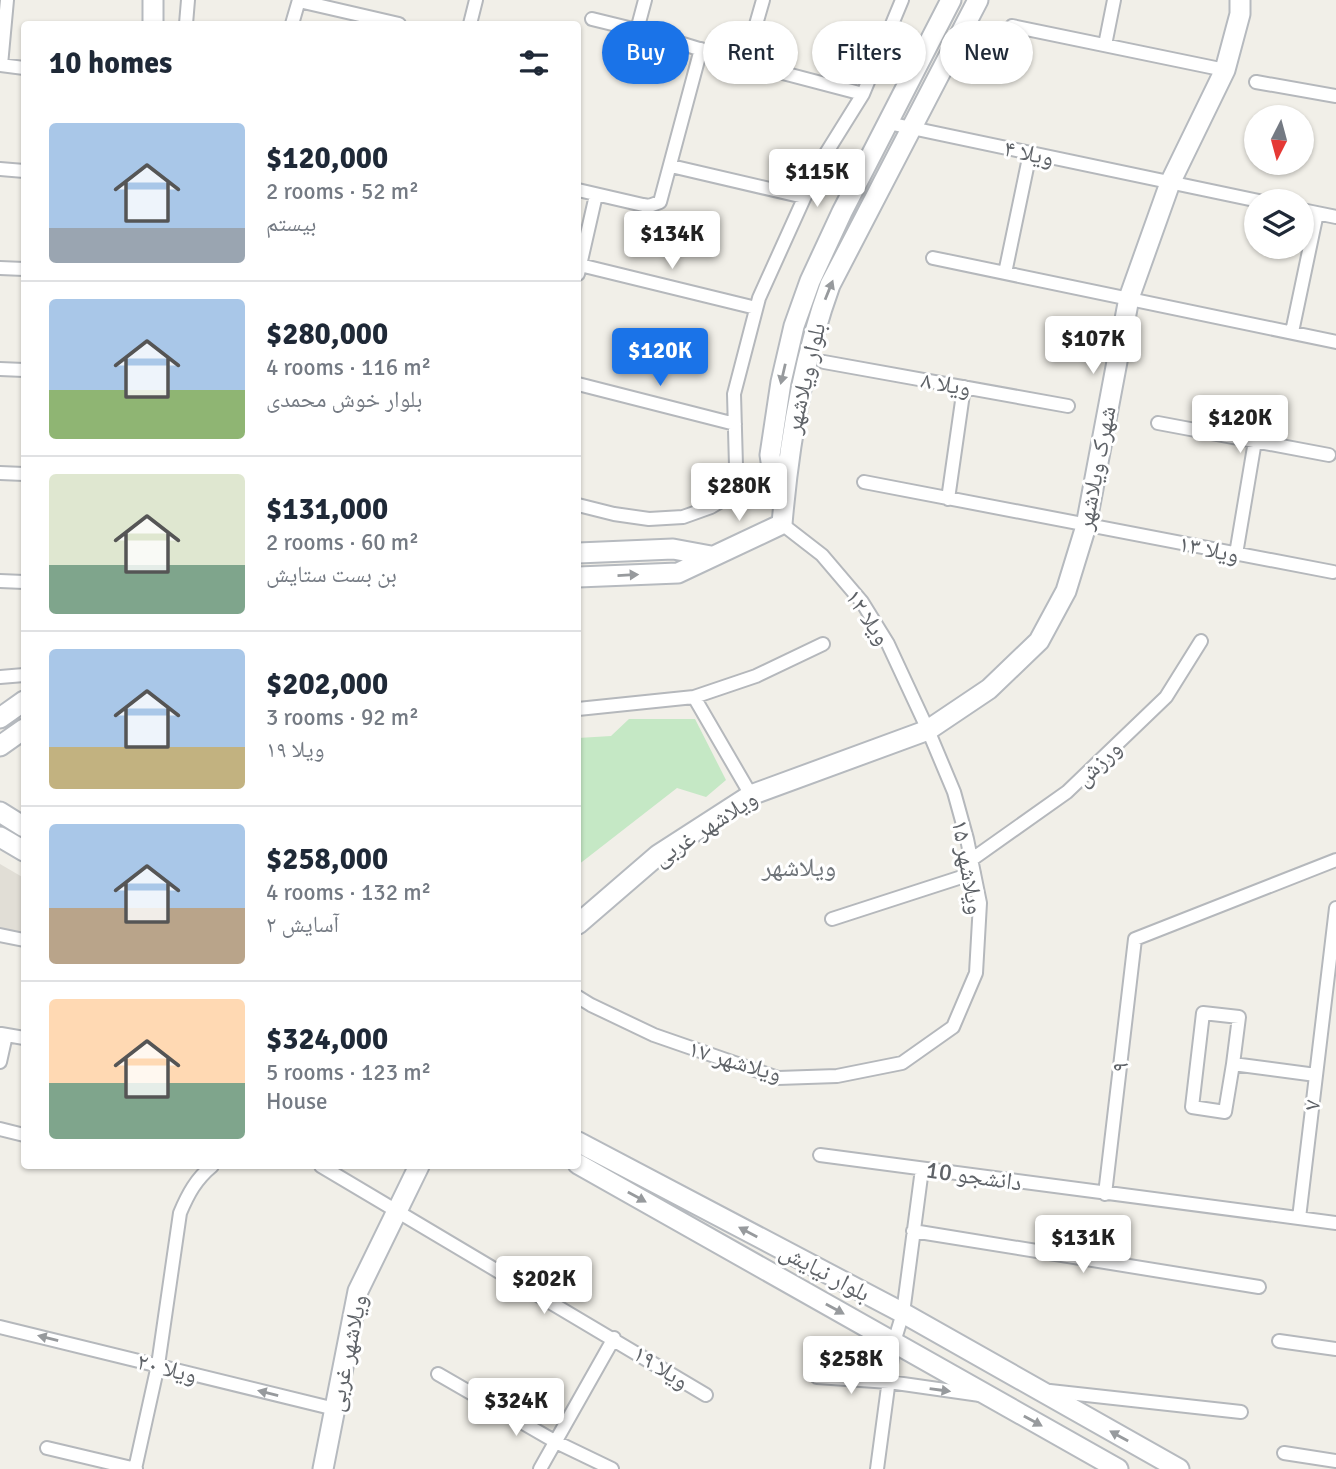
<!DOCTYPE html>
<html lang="en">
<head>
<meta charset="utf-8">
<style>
  body { margin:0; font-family:Signika,"Noto Naskh Arabic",sans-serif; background:#f2f2f3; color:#1f2937; height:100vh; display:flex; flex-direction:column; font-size:26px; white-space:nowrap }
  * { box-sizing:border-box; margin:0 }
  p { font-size:23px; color:#747a83 }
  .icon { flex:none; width:38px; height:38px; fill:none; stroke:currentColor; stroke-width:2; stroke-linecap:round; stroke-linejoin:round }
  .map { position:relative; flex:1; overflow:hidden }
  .sheet { position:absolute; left:21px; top:21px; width:560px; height:1148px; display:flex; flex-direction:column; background:#fff; border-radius:7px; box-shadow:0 2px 5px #0004 }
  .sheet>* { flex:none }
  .hud { position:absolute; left:602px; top:21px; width:628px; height:63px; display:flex; gap:14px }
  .needle { width:46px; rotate:186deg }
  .tools { position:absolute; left:1244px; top:105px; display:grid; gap:14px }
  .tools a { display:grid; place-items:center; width:70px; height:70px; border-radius:50%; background:#fff; box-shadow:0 2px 5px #0004; font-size:35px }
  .price { position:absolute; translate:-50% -60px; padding:0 16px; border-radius:7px; background:#fff; color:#222; font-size:23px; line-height:46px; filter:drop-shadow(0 2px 4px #0008) }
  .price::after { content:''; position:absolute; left:50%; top:42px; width:21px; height:16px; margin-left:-10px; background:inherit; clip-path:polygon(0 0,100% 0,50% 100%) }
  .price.on { background:#1a73e8; color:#fff }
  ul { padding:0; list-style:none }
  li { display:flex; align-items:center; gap:21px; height:175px; padding:0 28px }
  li+li { border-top:2px solid #e0e1e3 }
  li span { display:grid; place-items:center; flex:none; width:196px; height:140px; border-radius:7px; color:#555 }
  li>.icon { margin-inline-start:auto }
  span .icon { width:84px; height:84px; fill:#fffc; stroke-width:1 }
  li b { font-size:30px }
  h2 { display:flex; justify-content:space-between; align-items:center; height:84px; padding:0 28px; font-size:30px }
  .tag { padding:0 24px; border-radius:32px; background:#fff; box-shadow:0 2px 5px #0004; font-size:24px; line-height:63px }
  .tag.on { background:#1a73e8; color:#fff }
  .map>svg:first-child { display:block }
  .education { fill:#e1ded6 }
  .green { fill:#c5e8c5 }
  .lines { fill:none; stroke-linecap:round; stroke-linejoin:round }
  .street-casing { stroke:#b5b8bc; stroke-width:16 }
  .secondary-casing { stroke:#b6babf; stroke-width:23 }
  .street { stroke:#fff; stroke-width:12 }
  .secondary { stroke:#fff; stroke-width:19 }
  .oneway { fill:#979a9d }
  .labels { text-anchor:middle; stroke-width:6; stroke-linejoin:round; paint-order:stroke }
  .street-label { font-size:24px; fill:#5f6368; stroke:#fff }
  .neighbourhood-label { font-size:26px; fill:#70757a; stroke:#fff }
</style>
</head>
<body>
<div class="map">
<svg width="1336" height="1469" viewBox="0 0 1336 1469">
  <rect width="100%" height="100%" fill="#f1efe8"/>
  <!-- education -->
  <path class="education" d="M0 864 24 878V938L0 932Z"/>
  <!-- green -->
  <path class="green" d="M629 719H695L726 780 706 797 677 788 578 865V738L611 736Z"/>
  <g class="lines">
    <!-- street casing -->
    <g class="street-casing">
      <path id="street" d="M299 1 399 24
        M592 19 637 30 745 63 863 94
        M186 24 188 0
        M292 24 299 0
        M470 24 476 0
        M1012 26 1225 70
        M637 30 645 0
        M1105 45 1114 0
        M745 63 763 0
        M0 65 24 68
        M1 65 7 0
        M1256 82 1336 96
        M888 123 1259 201
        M671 166 804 197
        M0 169 24 171
        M578 190 643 205 649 206 660 202 701 49
        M1302 210 1336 217
        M933 258 1336 342
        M580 265 756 308
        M0 268 24 269
        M1005 273 1030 153
        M578 274 596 195
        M1292 332 1317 213
        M824 362 1068 406
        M0 369 24 370
        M578 384 735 424
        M1158 423 1329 455
        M0 473 24 474
        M864 482 1333 572
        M948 499 964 387
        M578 505 614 514 649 519 683 517 711 507 721 501 730 492 736 466 734 394 759 298 820 163 863 94 902 0
        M1236 554 1255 441
        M0 581 24 582
        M0 677 24 675
        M694 697 756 676 823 644
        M578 709 694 697 751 795
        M971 860 1067 792 1166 697 1201 641
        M832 919 974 873
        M0 935 24 940
        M578 997 591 1005 654 1035 778 1078 837 1076 902 1063 953 1027 976 973 980 903 967 839 954 792 928 730 888 644 862 602 822 555 782 524
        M1 1034 24 1038
        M0 1062 6 1035
        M1233 1064 1225 1112 1192 1107 1203 1013 1239 1017 1233 1064 1316 1075
        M0 1129 24 1135
        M820 1155 1336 1223
        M321 1166 706 1395
        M1105 1194 1135 939 1336 860
        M1299 1218 1336 908
        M913 1231 1259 1287
        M0 1327 335 1409
        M1279 1341 1336 1349
        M438 1374 556 1442 612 1469
        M817 1377 889 1382 980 1395
        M1050 1391 1241 1412
        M47 1448 136 1469
        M1284 1453 1336 1461
        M135 1469 158 1365 180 1213C188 1194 196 1179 212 1166
        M540 1469 614 1338
        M877 1469 894 1342 903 1313 922 1169"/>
    </g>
    <!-- secondary casing -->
    <g class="secondary-casing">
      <path id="secondary" d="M153 24V0
        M777 499 770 455 781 382 794 326 810 281 842 212 951 0
        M782 524C789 442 802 362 830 285L978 0
        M578 553 673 549 711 556
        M578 577 678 573 782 524
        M0 718 24 701
        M0 746 24 729
        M0 812 24 827
        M0 837 24 851
        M578 924 658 855 751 795 928 730 989 689 1039 641 1066 591 1086 526 1129 298 1170 183 1225 70 1240 14V0
        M578 1142 903 1313 1179 1469
        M578 1164 1118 1469
        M323 1469 358 1291 419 1166"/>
    </g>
    <!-- street -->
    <use href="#street" class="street"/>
    <!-- secondary -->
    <use href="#secondary" class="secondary"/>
  </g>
  <!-- one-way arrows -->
  <defs><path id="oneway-solid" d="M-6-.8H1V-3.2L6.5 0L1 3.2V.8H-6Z" transform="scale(1.75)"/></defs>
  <g class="oneway">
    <use href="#oneway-solid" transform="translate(829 290) rotate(-68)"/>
    <use href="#oneway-solid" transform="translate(783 374) rotate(103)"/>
    <use href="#oneway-solid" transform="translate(628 575) rotate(-3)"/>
    <use href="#oneway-solid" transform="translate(637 1197) rotate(29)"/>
    <use href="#oneway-solid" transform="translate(748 1232) rotate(-152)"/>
    <use href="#oneway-solid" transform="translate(835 1309) rotate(29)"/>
    <use href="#oneway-solid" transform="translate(48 1338) rotate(-166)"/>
    <use href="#oneway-solid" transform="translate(940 1390) rotate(8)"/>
    <use href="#oneway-solid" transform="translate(268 1393) rotate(-166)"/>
    <use href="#oneway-solid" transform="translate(1033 1421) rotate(29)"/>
    <use href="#oneway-solid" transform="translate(1119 1436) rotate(-151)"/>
  </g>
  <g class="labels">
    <!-- street labels -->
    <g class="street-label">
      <text transform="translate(1029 153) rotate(12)" y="8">۴ ویلا</text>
      <text transform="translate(805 378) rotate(-77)" y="8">بلوار ویلاشهر</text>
      <text transform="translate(946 384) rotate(10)" y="8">ویلا ۸</text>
      <text transform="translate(1096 468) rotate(-79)" y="8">شهرک ویلاشهر</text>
      <text transform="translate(1209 549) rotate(11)" y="8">۱۳ ویلا</text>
      <text transform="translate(868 617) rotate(56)" y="8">ویلا ۱۲</text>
      <text transform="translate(1098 763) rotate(-44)" y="8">ورزش</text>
      <text transform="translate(705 828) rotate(-33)" y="8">ویلاشهر غربی</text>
      <text transform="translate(968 867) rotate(80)" y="8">ویلاشهر ۱۵</text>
      <text transform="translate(735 1061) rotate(16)" y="8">ویلاشهر ۱۷</text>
      <text transform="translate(1120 1067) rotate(-83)" y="8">۹</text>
      <text transform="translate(1312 1105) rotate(-83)" y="8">۷</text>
      <text transform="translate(974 1176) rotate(8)" y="8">دانشجو 10</text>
      <text transform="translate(825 1272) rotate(28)" y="8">بلوار نیایش</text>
      <text transform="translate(347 1353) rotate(-78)" y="8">ویلاشهر غربی</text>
      <text transform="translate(661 1367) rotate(32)" y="8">۱۹ ویلا</text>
      <text transform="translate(167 1368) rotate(14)" y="8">ویلا ۲۰</text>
    </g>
    <!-- neighbourhood labels -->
    <g class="neighbourhood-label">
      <text x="799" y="876">ویلاشهر</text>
    </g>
  </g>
</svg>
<div class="tools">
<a><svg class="needle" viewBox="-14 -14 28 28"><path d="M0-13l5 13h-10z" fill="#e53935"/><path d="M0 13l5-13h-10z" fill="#747a83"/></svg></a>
<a><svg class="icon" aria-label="layers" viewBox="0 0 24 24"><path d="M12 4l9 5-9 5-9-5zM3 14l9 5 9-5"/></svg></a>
</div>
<b class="price" style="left:817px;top:209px">$115K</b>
<b class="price" style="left:672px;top:271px">$134K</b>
<b class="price" style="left:1093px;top:376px">$107K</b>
<b class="price on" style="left:660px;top:388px">$120K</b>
<b class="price" style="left:1240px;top:455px">$120K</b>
<b class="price" style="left:739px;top:523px">$280K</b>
<b class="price" style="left:1083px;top:1275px">$131K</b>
<b class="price" style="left:544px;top:1316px">$202K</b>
<b class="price" style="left:851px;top:1396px">$258K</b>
<b class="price" style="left:516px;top:1438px">$324K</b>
<div class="hud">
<a class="tag on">Buy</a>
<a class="tag">Rent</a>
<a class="tag">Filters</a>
<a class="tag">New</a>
</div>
<section class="sheet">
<h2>10 homes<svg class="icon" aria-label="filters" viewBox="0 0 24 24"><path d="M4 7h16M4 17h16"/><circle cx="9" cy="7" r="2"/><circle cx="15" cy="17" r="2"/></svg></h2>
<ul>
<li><span style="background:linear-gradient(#a9c7e8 75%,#9aa5b1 0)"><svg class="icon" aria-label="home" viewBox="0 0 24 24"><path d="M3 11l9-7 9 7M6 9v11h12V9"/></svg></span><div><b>$120,000</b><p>2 rooms · 52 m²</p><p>بیستم</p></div></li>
<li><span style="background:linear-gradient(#a9c7e8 65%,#8fb573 0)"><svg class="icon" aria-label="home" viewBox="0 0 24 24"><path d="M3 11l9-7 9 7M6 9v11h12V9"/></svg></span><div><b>$280,000</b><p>4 rooms · 116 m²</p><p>بلوار خوش محمدی</p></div></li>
<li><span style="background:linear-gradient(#dfe7d0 65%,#7fa58c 0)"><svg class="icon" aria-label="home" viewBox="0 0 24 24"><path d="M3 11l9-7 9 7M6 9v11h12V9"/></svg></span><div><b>$131,000</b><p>2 rooms · 60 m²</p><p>بن بست ستایش</p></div></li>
<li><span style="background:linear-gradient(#a9c7e8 70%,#c2b280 0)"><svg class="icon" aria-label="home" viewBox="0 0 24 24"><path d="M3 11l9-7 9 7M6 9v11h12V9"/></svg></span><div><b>$202,000</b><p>3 rooms · 92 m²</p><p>۱۹ ویلا</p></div></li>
<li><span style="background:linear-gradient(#a9c7e8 60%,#b9a48a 0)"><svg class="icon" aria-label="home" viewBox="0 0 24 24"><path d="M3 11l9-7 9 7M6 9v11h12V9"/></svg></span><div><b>$258,000</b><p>4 rooms · 132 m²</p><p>۲ آسایش</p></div></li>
<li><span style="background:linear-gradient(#ffd9b3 60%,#7fa58c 0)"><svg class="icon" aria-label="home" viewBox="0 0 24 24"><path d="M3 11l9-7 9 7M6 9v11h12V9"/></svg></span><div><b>$324,000</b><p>5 rooms · 123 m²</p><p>House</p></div></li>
</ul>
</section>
</div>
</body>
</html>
